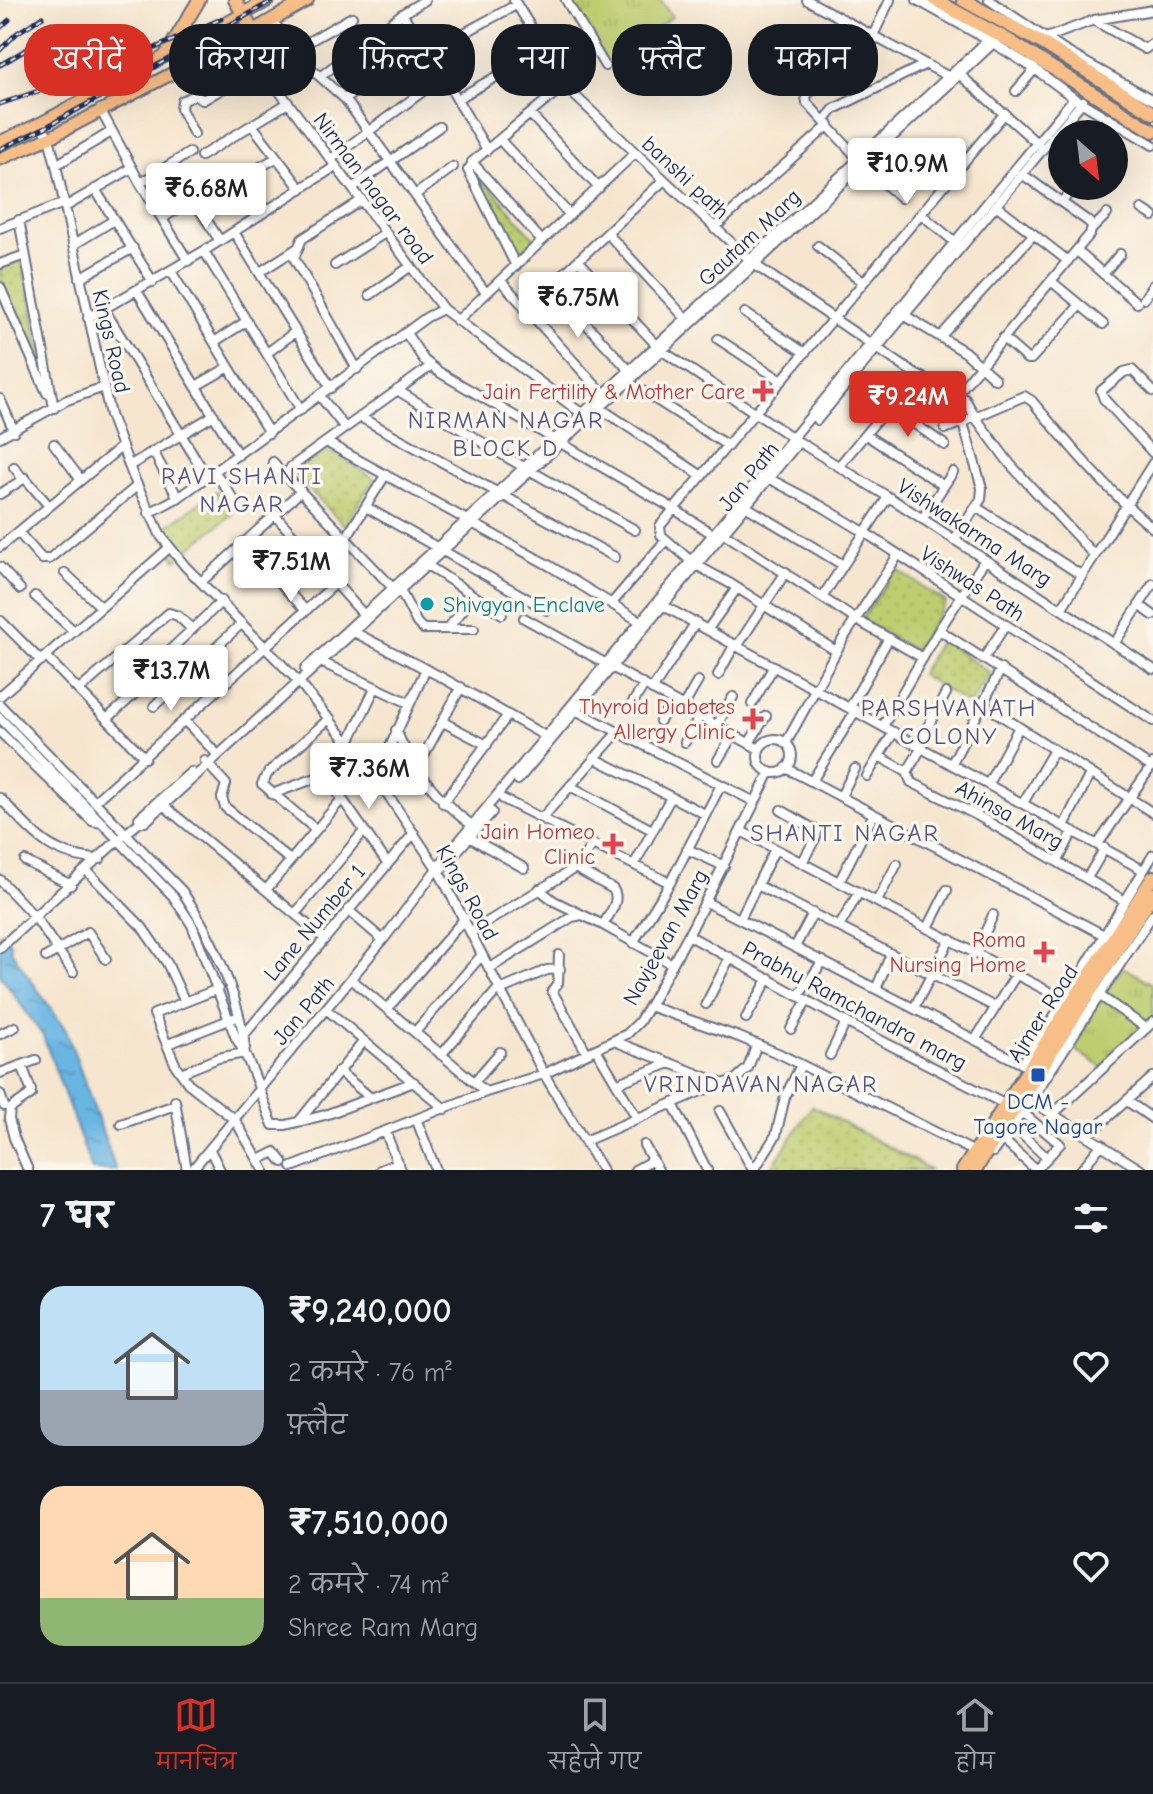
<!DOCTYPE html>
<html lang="hi">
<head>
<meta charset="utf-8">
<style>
  body { margin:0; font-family:"Comic Neue","Playpen Sans Deva",sans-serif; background:#242831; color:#f1f3f6; height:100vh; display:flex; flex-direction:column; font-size:30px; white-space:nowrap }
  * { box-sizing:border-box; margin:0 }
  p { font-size:26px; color:#9ea1a6 }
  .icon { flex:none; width:44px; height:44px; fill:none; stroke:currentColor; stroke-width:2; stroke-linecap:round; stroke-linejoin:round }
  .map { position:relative; height:1170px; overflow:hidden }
  .side { display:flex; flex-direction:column; background:#171b24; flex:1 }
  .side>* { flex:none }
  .top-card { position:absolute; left:24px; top:24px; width:1106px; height:72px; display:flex; gap:16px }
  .needle { width:52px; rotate:152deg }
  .controls { position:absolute; left:1048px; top:120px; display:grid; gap:16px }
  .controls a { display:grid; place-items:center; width:80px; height:80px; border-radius:50%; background:#171b24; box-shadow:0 8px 32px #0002; font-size:40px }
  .price { position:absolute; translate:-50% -68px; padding:0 18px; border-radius:8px; background:#fff; color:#222; font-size:26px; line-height:52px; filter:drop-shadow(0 2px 4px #0008) }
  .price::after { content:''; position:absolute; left:50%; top:48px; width:24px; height:18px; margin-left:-12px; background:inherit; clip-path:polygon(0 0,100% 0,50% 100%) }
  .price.active { background:#d93025; color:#fff }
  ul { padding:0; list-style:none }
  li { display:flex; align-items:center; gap:24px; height:200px; padding:0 40px }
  li span { display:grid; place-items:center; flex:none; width:224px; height:160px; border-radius:24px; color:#555 }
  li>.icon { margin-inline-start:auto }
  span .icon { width:96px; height:96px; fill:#fffc; stroke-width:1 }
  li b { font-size:34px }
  h2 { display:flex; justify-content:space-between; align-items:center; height:96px; padding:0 40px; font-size:34px }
  .pill { padding:0 28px; border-radius:32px; background:#171b24; box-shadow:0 8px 32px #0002; font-size:28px; line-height:72px }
  .pill.active { background:#d93025; color:#fff }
  .tabs { display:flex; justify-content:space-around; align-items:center; height:112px; border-top:2px solid #363941; background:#171b24; font-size:22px; color:#9ea1a6 }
  .tabs a { display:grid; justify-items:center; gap:4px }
  .tabs .active { color:#d93025 }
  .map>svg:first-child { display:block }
  .grass { fill:url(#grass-tufts); stroke:#6c7e66; stroke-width:2 }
  .park { fill:url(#park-dots); stroke:#6c7e66; stroke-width:2 }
  .water { fill:url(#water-ripples); stroke:#4272a0; stroke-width:2 }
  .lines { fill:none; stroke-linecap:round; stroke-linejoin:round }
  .minor-casing { stroke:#686f86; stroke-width:12 }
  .major-casing { stroke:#686f86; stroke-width:15 }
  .highway-casing { stroke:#686f86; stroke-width:16 }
  .minor { stroke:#fff; stroke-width:8 }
  .major { stroke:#f7be87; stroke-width:11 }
  .highway { stroke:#f7be87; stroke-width:12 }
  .rail-casing { stroke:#1b2f5e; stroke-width:5 }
  .rail { stroke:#fbf7ec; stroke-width:2; stroke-dasharray:6; stroke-linecap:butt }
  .health-dot { fill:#e0444e; stroke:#fbf7ec; stroke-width:3 }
  .culture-dot { fill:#0f9aa8; stroke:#fbf7ec; stroke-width:3 }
  .transit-dot { fill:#1a4fb4; stroke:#fbf7ec; stroke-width:3 }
  .labels { text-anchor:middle; stroke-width:7; stroke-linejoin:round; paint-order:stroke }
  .street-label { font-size:22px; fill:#1b2f5e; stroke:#fbf7ec }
  .health-label { font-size:22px; fill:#be3a42; stroke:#fbf7ec; text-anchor:end }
  .culture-label { font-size:22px; fill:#0d838f; stroke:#fbf7ec; text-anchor:start }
  .transit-label { font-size:22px; fill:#164399; stroke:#fbf7ec }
  .neighbourhood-label { font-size:24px; letter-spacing:2px; fill:#505689; stroke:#fbf7ec }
</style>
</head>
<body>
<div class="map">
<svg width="1153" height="1170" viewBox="0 0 1153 1170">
  <defs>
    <pattern id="grass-tufts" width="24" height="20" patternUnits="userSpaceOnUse" patternTransform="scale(2)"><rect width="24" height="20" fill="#becd6f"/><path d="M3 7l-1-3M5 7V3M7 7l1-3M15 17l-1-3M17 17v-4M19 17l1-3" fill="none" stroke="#a3b063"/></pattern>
    <pattern id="park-dots" width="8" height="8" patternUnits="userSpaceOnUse" patternTransform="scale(2)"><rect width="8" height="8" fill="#becd6f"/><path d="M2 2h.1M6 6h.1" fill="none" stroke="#a3b063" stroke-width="1.8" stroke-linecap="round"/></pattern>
    <pattern id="water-ripples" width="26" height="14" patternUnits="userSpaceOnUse" patternTransform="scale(2)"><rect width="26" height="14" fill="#69b6e3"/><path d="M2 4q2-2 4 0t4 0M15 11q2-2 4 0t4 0" fill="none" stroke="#5694bb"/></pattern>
  </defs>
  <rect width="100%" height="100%" fill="#fbf7ec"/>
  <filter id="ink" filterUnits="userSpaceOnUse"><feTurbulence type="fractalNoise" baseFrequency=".0125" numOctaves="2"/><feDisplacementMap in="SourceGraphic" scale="16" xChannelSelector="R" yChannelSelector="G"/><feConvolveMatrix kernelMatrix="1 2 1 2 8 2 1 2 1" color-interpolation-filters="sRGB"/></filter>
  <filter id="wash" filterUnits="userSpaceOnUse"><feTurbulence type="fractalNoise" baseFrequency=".006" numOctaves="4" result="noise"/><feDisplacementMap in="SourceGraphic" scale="32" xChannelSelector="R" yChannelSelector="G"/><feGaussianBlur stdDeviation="1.8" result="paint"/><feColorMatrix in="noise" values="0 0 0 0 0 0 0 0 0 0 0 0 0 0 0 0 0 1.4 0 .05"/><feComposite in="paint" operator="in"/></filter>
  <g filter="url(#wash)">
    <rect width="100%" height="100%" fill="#f6e6cf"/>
    <!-- grass -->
    <path class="grass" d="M572 0H660L672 17 606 63 570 1Z
      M1123 967 1153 984V1021L1103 1068 1067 1044Z"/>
    <!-- park -->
    <path class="park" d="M474 169 535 239 516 257 472 171Z
      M22 259 48 389 0 279V267Z
      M327 450 374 478 345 526 295 475 299 468Z
      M217 491 232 514 176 560 161 530Z
      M896 569 946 602 915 651 861 620Z
      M941 639 990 673 970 705 920 674Z
      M812 1106 931 1170H770Z"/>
    <!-- water -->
    <path class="water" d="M0 933 11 943V950L19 963 66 1030 116 1170H92L43 1036 0 975Z"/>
  </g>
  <g filter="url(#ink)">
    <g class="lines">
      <!-- minor casing -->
      <g class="minor-casing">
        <path id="minor" d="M514 0 571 92 755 265 915 374 957 394 965 399 975 417 1024 396 1032 401C1070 446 1107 491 1153 528
          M566 0 605 66
          M807 0 951 78
          M890 0 858 67 811 91 806 96 807 103 864 165 901 198
          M917 0 988 40 1035 69 1074 98 1153 145
          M989 0 1065 51 1153 100
          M402 14 429 52 487 150
          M272 20 300 59 345 99 486 293
          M1095 21 1145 49 1153 43
          M242 36 259 64 443 309 585 416
          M1046 38 1094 20 1153 10
          M294 50 352 17
          M429 52 516 5
          M808 56 829 45 843 19
          M958 73 1038 144
          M321 76 402 14 425 0
          M1016 91 1035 69
          M345 99 398 60
          M457 99 545 49
          M100 109 140 183 188 261
          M530 114 599 188
          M825 120 834 109 924 65
          M41 123 49 138 56 165 110 415 133 476 161 536 185 566 299 682 376 777 438 870 544 1074 602 1170
          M252 125 301 189
          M194 134 181 109 182 101 195 95 203 100 261 66
          M500 140 570 215
          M920 151 951 178
          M201 156 288 103
          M331 159 422 92
          M473 163 468 170 516 266
          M56 165 111 132
          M140 183 189 153
          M224 188 276 158
          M352 188 439 127
          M95 189 153 282
          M415 195 453 167
          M193 199 212 186
          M1062 202 1074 186
          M996 205 1068 261
          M65 207 132 168
          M1142 209 1153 216
          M921 214 956 243
          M163 218 193 199 220 241
          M19 220 54 408
          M0 228 64 203
          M714 228 829 125
          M1091 230 1107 214
          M234 232 331 388
          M608 234 689 322
          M541 240 472 162 566 84
          M73 245 114 220
          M818 246 863 282
          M204 251 301 410
          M1077 251 1137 303
          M579 261 661 350 799 442 895 501 1153 669
          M0 264 25 255
          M335 265 385 233
          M171 271 269 433
          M260 272 296 249
          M1103 274 1120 254
          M80 278 133 248
          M501 281 604 395
          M1051 281 1103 324
          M551 286 630 371
          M0 287 47 393
          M137 291 238 455
          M370 295 411 266
          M1144 299 1153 285
          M104 309 207 477
          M525 310 663 181
          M745 313 805 353
          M904 315 965 352 995 379
          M88 318 204 251 336 166
          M457 321 634 154
          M406 333 424 360 439 372 674 509 714 535
          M940 337 1034 234
          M1003 338 1027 359H1031L1080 305
          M718 339 782 381
          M214 342 247 321
          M267 353 295 332
          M357 369 294 258 302 239 362 200
          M624 379 728 446
          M196 386 229 367
          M397 390 508 458 635 530
          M1153 391 1132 370 1124 372 1101 391 1104 399 1153 453
          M957 394 1090 234 1092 227 1089 222 1022 174
          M320 396 345 428
          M0 399 14 431
          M889 406 945 445
          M600 408 702 476
          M360 417 615 557
          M817 420 1083 101
          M945 429 975 417 1010 464 1094 555
          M866 435 944 486
          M0 437 67 400 104 387
          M326 442 550 566 641 622
          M54 444 81 480
          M153 451 178 498
          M273 462 281 474 286 476
          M129 466 214 415
          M839 466 915 374
          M14 467 23 479
          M215 472 234 500
          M770 479 823 507 864 532 1153 721
          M0 494 25 478 49 506
          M366 507 547 610
          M747 507 843 565
          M976 507 1081 575
          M149 513 179 497 427 317 443 309
          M274 514 364 615
          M922 519 953 472
          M18 532 42 559H49L137 486
          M725 534 855 619 923 658
          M346 538 386 474
          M954 540 981 499 982 488 963 423
          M243 542 306 611
          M0 547 121 447
          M692 562 661 535 660 526 1005 113
          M427 565 502 614
          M698 566 731 584 836 651
          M0 567 20 589
          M65 573 101 607
          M201 582 301 491
          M393 588 286 476 291 467 431 366
          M400 590 417 623 423 629H474
          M35 596 74 631
          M823 596 888 497
          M612 603 666 540
          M662 605 1143 870
          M1139 605 1153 615
          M1061 609 1153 463
          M524 618 759 749
          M1 621 41 661
          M447 629 474 597
          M708 629 737 588
          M939 630 1151 767
          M354 632 441 677 547 737
          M1114 644 1153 584
          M738 645 786 572
          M169 651 222 601
          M46 657 145 758
          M984 658 1005 626
          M321 662 409 703
          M305 669 996 33
          M718 675 735 644
          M79 690 169 613 178 616 192 629
          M652 690 696 622
          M0 696 169 548
          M752 704 774 666
          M983 704 1153 813
          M0 705 182 891C210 932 240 998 245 1048
          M154 706 242 623
          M630 707 644 685
          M683 707 698 681
          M850 707 889 638
          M577 711 755 802
          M0 718 173 896 192 925 236 1038C253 1065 261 1096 273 1125H286L325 1115 414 1082
          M107 719 151 679
          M660 721 672 701
          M186 722 215 752
          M443 722 487 745
          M717 725 733 697
          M883 726 939 630 985 560
          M396 730C411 768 440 802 473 826
          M0 732 92 821 103 823
          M894 732 879 756 907 772
          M758 756a17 17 0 1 1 34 0a17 17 0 1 1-34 0Z
          M349 742 375 688
          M685 742 700 716
          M749 743 766 716
          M786 743 843 639 898 555
          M918 745 946 693
          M922 747 907 772 911 782 980 817 1125 901
          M594 758 705 814
          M718 760 733 735
          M205 761 226 784 222 798 225 807 290 860
          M952 763 1001 669
          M417 768 461 687
          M786 768 1104 935
          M326 776 387 863
          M867 776 879 756
          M376 777 426 669
          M518 780 798 443
          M812 781 856 710
          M988 784 1019 727
          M570 786 652 830
          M272 794 363 761
          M841 796 855 769
          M0 798C33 832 49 857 100 859
          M503 799 670 883
          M94 802 336 583
          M443 803 508 715
          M1023 803 1054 750
          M163 805 325 939
          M781 810 817 831 816 837 802 863
          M543 817 618 732
          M140 822 139 818 191 772
          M1064 826 1090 774
          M315 829 262 784 268 773 330 718
          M741 831 1065 1000
          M469 837 524 868
          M1098 844 1153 764
          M687 849 724 866
          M25 861 71 885
          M1058 861 1073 831
          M634 865 671 797
          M442 868 492 812
          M575 868 613 889C621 901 609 914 603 925
          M87 871 142 927 167 963 185 1002
          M1087 878 1105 848
          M0 880 35 917 73 972
          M839 882 874 814
          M757 885 995 1007
          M539 889 554 901 603 925 672 964
          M266 890 341 800
          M877 901 897 864
          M706 902 1030 1068
          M348 910 383 940
          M295 914 364 831
          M740 919 775 849
          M839 927 859 892
          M928 928 947 890
          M471 932 575 868 593 844
          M688 935 855 1027 1006 1105
          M633 943 670 883 721 785
          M795 947 813 913
          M0 948 119 839 140 822H145L628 382 1001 36
          M976 953 993 915
          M559 955 558 983 552 991 587 1053
          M46 957 88 932 106 959
          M490 968 572 917 582 915
          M351 979 486 1092
          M218 989 154 1014 176 1066 188 1083 235 1120 264 1170
          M876 989 891 954
          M500 990 547 970 560 969
          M1096 993 1146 1028
          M799 995 823 961
          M706 1004 730 957
          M649 1006 739 1037 780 1054 975 1152
          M914 1008 950 939
          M326 1009 445 1109
          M387 1009 465 918
          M746 1018 769 978
          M791 1029 807 1000
          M415 1032 482 955
          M0 1034 15 1027
          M244 1035 414 833
          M975 1040 1016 975
          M614 1041 721 1083
          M168 1044 234 1018
          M596 1049 637 1118
          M441 1055 499 988
          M830 1055 846 1022
          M1022 1064 1065 1000 1153 855
          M22 1065 31 1090
          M338 1071 371 1098
          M0 1073 36 1060
          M181 1073 218 1058 245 1053
          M474 1082 500 1052
          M618 1083 670 1063
          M0 1094 4 1106
          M1027 1098 1141 1170
          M175 1101 187 1170
          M1127 1101 1153 1119
          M673 1104 707 1170
          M720 1111 753 1170
          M1022 1112 1060 1144 1036 1170
          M1052 1115 1153 1022
          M300 1120 364 1041
          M417 1121 436 1170
          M121 1124 175 1105
          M1012 1125 1047 1158
          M386 1133 400 1170
          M1088 1135 1153 1077
          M1002 1139 1036 1170
          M585 1141 701 1091 735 1080 748 1068 757 1044
          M644 1145 658 1170
          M210 1150 220 1170
          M993 1152 1031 1100 1153 914
          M259 1160 275 1152 283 1162
          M292 1167 486 1092 544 1074 627 1034 639 1022 652 1001 692 928 770 772
          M28 1170 14 1138 9 1119 10 1109 31 1094
          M192 1170 383 940 445 858 1074 98
          M380 1170 398 1163
          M635 1170 653 1160
          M754 1170 776 1135 785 1097 801 1065
          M1081 1170 1102 1144"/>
      </g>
      <!-- major casing -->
      <g class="major-casing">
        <path id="major" d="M0 142 41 123 243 14
          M0 159 49 138 253 31"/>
      </g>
      <!-- highway casing -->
      <g class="highway-casing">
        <path id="highway" d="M235 0 253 31 307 0
          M935 0 1008 40 1153 131
          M963 0 1042 43 1153 113
          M243 14 268 0
          M166 55 199 0
          M963 1170 1153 877
          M975 1170 1153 894"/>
      </g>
      <!-- minor -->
      <use href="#minor" class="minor"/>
      <!-- major -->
      <use href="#major" class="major"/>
      <!-- highway -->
      <use href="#highway" class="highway"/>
      <!-- rail casing -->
      <g class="rail-casing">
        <path id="rail" d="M0 28 9 20
          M0 50 17 33 42 17
          M0 65 51 35
          M0 104 121 63 221 19
          M0 149 48 126 274 0"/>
      </g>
      <!-- rail -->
      <use href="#rail" class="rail"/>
    </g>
  </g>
  <!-- markers -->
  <g class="health-dot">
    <path d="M759 379h8v8h8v8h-8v8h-8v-8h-8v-8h8z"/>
    <path d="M749 707h8v8h8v8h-8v8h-8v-8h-8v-8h8z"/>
    <path d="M609 832h8v8h8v8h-8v8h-8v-8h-8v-8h8z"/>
    <path d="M1040 940h8v8h8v8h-8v8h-8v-8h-8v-8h8z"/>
  </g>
  <circle class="culture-dot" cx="427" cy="604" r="8"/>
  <rect class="transit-dot" x="1030" y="1067" width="16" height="16" rx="4"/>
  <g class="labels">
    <!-- street labels -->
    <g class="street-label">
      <text transform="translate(686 177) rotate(43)" y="8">banshi path</text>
      <text transform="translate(374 188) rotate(53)" y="8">Nirman nagar road</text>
      <text transform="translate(749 237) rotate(-43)" y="8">Gautam Marg</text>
      <text transform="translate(112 341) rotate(77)" y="8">Kings Road</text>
      <text transform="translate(748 476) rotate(-51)" y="8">Jan Path</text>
      <text transform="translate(975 532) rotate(33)" y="8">Vishwakarma Marg</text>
      <text transform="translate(973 583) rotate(33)" y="8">Vishwas Path</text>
      <text transform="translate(1010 814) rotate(29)" y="8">Ahinsa Marg</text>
      <text transform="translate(468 892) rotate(61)" y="8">Kings Road</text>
      <text transform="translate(314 922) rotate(-50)" y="8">Lane Number 1</text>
      <text transform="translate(665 937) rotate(-61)" y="8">Navjeevan Marg</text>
      <text transform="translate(855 1005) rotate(28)" y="8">Prabhu Ramchandra marg</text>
      <text transform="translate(303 1010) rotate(-50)" y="8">Jan Path</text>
      <text transform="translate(1042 1013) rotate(-57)" y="8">Ajmer Road</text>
    </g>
    <!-- health labels -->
    <g class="health-label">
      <text x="745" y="399">Jain Fertility &amp; Mother Care</text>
      <text x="735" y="714">Thyroid Diabetes<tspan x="735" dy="25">Allergy Clinic</tspan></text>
      <text x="595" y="839">Jain Homeo<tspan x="595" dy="25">Clinic</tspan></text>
      <text x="1026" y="947">Roma<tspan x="1026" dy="25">Nursing Home</tspan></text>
    </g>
    <!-- culture labels -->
    <g class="culture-label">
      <text x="443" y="612">Shivgyan Enclave</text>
    </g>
    <!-- transit labels -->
    <g class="transit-label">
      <text x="1038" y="1109">DCM -<tspan x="1038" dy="25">Tagore Nagar</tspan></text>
    </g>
    <!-- neighbourhood labels -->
    <g class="neighbourhood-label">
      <text x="506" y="428">NIRMAN NAGAR<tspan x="506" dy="28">BLOCK D</tspan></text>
      <text x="242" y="484">RAVI SHANTI<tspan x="242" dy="28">NAGAR</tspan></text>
      <text x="949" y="716">PARSHVANATH<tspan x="949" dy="28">COLONY</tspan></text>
      <text x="845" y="841">SHANTI NAGAR</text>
      <text x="761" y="1092">VRINDAVAN NAGAR</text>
    </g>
  </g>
</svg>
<div class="controls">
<a><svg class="needle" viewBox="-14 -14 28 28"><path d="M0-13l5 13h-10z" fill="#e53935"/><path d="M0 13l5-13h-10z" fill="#9ea1a6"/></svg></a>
</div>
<b class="price" style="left:907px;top:206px">₹10.9M</b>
<b class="price" style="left:206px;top:231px">₹6.68M</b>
<b class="price" style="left:578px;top:340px">₹6.75M</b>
<b class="price active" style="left:908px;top:439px">₹9.24M</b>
<b class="price" style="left:291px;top:604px">₹7.51M</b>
<b class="price" style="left:171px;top:713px">₹13.7M</b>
<b class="price" style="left:369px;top:811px">₹7.36M</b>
<div class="top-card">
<a class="pill active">खरीदें</a>
<a class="pill">किराया</a>
<a class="pill">फ़िल्टर</a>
<a class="pill">नया</a>
<a class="pill">फ़्लैट</a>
<a class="pill">मकान</a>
</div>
</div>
<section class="side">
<h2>7 घर<svg class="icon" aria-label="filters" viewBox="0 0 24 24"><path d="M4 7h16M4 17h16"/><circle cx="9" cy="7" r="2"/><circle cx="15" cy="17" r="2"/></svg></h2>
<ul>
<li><span style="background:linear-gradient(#bfe0f5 65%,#9aa5b1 0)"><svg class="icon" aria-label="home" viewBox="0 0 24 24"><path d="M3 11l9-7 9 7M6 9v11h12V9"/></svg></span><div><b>₹9,240,000</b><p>2 कमरे · 76 m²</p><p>फ़्लैट</p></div><svg class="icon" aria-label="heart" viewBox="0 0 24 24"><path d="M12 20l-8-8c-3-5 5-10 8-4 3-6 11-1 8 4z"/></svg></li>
<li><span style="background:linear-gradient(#ffd9b3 70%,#8fb573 0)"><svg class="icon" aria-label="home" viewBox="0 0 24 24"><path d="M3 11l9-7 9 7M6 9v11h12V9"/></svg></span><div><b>₹7,510,000</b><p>2 कमरे · 74 m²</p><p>Shree Ram Marg</p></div><svg class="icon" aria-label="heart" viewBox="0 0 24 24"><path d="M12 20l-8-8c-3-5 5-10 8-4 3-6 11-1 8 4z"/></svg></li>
</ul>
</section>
<nav class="tabs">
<a class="active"><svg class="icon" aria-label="map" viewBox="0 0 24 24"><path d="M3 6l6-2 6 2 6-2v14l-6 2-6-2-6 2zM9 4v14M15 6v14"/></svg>मानचित्र</a>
<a><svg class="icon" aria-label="saved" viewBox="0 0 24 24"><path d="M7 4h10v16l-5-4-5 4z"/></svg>सहेजे गए</a>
<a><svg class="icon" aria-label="home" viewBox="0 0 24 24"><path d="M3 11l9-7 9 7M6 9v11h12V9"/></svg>होम</a>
</nav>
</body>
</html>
